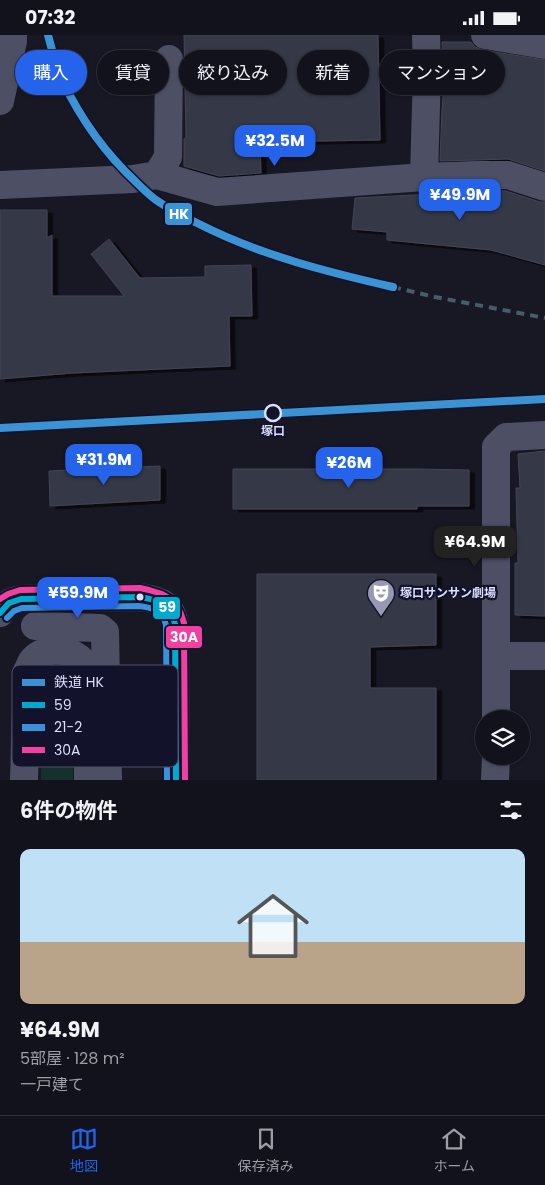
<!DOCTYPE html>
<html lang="ja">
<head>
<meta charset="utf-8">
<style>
  body { margin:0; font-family:Poppins,"Noto Sans JP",sans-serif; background:#1b1b25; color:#f1f3f6; height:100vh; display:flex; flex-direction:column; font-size:19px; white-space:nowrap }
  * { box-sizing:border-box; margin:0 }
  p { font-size:16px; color:#9c9ea3 }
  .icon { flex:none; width:28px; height:28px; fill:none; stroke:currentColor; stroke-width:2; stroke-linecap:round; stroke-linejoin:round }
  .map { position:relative; height:745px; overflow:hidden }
  .details { display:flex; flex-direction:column; background:#12121c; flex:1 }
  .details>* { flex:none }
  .hud { position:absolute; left:15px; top:15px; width:515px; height:45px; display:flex; gap:10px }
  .controls { position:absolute; left:475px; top:675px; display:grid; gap:10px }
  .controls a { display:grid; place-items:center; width:55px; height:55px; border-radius:50%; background:#12121c; box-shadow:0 1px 4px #0004,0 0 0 1px #31323b; font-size:25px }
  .price { position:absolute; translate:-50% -42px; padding:0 11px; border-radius:10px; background:#2563eb; color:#fff; font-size:16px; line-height:32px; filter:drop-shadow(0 1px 2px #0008) }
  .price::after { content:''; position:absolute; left:50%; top:30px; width:15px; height:11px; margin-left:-8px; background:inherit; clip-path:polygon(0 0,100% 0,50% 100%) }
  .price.selected { background:#222; color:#fff }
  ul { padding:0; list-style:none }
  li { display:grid; align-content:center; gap:10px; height:265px; padding:0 20px }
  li+li { border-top:1px solid #31323b }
  li span { display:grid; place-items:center; height:155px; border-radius:10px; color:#555 }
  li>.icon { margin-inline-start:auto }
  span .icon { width:90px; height:90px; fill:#fffc; stroke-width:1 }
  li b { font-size:21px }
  h2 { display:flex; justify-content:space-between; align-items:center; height:60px; padding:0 20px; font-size:21px }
  .pill { padding:0 18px; border-radius:22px; background:#12121c; box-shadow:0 1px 4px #0004,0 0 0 1px #31323b; font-size:18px; line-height:45px }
  .pill.selected { background:#2563eb; color:#fff }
  .status { display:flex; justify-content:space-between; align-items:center; height:35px; padding:0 25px; background:#12121c; direction:ltr }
  .status svg { height:14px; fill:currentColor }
  .dock { display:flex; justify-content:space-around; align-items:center; height:70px; border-top:1px solid #31323b; background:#12121c; font-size:14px; color:#9c9ea3 }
  .dock a { display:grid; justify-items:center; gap:2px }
  .dock .selected { color:#2563eb }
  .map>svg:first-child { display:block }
  .green { fill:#15312e }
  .building { fill:#363746; stroke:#444358; filter:url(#shadow) }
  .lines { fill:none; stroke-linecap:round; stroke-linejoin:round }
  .minor { stroke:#4d4f65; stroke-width:28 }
  .rail { stroke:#455e6a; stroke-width:4; stroke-dasharray:8 6; stroke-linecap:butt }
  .bus-1-casing { stroke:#12122b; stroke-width:10 }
  .bus-2-casing { stroke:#12122b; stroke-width:10 }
  .bus-3-casing { stroke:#12122b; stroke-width:10 }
  .bus-1 { stroke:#00a9ce; stroke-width:6 }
  .bus-2 { stroke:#3a90db; stroke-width:6 }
  .bus-3 { stroke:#f240a1; stroke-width:6 }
  .rail-1-casing { stroke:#12122b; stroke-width:11 }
  .rail-1 { stroke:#3b93d4; stroke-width:8 }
  .stop-dot { fill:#12122b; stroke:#dcdefe; stroke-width:2.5 }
  .bus-dot { fill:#dcdefe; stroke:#12122b; stroke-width:2 }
  .labels { text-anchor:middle; stroke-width:4.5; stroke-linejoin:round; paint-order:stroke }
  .stop-label { font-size:12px; font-weight:bold; fill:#dcdefe; stroke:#12122b }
  .poi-label { font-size:12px; font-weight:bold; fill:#dcdefe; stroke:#12122b; text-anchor:start }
  .key { fill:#12122b; stroke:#4f4f6a; stroke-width:1 }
  .key-label { font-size:14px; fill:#dcdefe }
  .line-badge { stroke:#12122b; stroke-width:2 }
  .badge-label { font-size:14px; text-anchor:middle; font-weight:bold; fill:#fff }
</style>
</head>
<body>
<div class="status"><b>07:32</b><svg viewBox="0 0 49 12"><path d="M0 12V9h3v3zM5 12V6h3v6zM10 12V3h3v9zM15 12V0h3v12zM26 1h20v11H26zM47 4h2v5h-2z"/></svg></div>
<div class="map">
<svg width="545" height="745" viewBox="0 0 545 745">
  <defs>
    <filter id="shadow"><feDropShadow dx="5.5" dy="3" stdDeviation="0" flood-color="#0009"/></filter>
  </defs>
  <rect width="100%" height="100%" fill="#181825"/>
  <!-- green -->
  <path class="green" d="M52 633C63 632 69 636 73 646V745H41L40 649C41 641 45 636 52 633Z"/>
  <!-- building -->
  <path class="building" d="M184 0H378L380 105 260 107 261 138 219 141 184 131V104L186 103Z
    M442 7H471L475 12 482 15 545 25V136L508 124 440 126 442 74 444 49Z
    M475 156H506L540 167H545V230L491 215 387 205V197L352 194 355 163 434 159V157Z
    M0 175H47V203L52 200V261H124L91 219 109 204 140 243 205 242V231L251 230 252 281H229L230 331 73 338 0 344Z
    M545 416V581L515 580V528H518L516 453H520L518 419Z
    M160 431V465L50 471 49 436Z
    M233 434H417L469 435V471H417V474H233Z
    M257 539H436V610L370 612V653H436V745H257Z"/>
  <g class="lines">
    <!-- minor -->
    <path class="minor" d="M485 0 545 10
      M0 66 13 6V0
      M157 140 168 122 169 24
      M424 142 427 35 426 0
      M0 150 133 144 157 140 217 157 424 142 475 140H508L545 152
      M0 578C6 569 11 566 21 564L140 562C160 565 171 569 175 589L176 745
      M35 591 100 593 105 597 108 745
      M497 621H545
      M496 684V412L506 402 545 400
      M24 745 27 636C29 633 30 629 32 626 43 612 66 613 79 623 83 627 85 631 88 636V745
      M495 745 496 721"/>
    <!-- rail -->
    <path class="rail" d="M393 252 435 262 545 283"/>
    <!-- bus-1 casing -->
    <g class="bus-1-casing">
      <path id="bus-1" d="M0 578 9 568 21 564 140 562C159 565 170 569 175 589L176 745"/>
    </g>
    <!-- bus-2 casing -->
    <g class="bus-2-casing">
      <path id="bus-2" d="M7 583 14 576 22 573 139 571C154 573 162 575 166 590L167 745"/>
    </g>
    <!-- bus-3 casing -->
    <g class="bus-3-casing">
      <path id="bus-3" d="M0 564 8 559 20 555 140 553 149 555 162 559 174 566 181 579 184 588 185 745"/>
    </g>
    <!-- bus-1 -->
    <use href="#bus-1" class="bus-1"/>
    <!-- bus-2 -->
    <use href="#bus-2" class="bus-2"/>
    <!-- bus-3 -->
    <use href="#bus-3" class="bus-3"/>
    <!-- rail-1 casing -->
    <g class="rail-1-casing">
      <path id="rail-1" d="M48 0C52 16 57 32 63 47 81 84 106 119 136 147 142 153 149 160 156 165 169 174 184 182 199 189 260 220 327 237 393 252
        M0 393 545 364"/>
    </g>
    <!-- rail-1 -->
    <use href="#rail-1" class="rail-1"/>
  </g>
  <!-- icons -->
  <defs>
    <g id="theatre-pin" transform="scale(1.4375)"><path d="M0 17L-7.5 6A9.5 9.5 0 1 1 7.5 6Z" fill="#9799b2" stroke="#12122b"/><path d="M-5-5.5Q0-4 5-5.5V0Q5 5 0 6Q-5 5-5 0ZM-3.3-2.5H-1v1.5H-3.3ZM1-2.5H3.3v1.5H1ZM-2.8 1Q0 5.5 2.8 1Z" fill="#fff"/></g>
  </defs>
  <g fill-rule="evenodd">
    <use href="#theatre-pin" x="381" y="558"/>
  </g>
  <!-- markers -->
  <circle class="stop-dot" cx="273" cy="378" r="8"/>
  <circle class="bus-dot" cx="140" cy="562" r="4.5"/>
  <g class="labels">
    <!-- stop labels -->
    <g class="stop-label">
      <text x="273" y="400">塚口</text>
    </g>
    <!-- poi labels -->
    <g class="poi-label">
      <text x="400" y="562">塚口サンサン劇場</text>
    </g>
  </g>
  <!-- legend -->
  <rect x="12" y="630" width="166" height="102" rx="8" class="key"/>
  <rect x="22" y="644" width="23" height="7" fill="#3b93d4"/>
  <rect x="22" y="667" width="23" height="6" fill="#00a9ce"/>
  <rect x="22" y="689" width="23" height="7" fill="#3a90db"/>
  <rect x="22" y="712" width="23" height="6" fill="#f240a1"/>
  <g class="key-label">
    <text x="54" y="652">鉄道 HK</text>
    <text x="54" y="675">59</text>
    <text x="54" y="697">21-2</text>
    <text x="54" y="720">30A</text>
  </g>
  <g class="line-badge">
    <rect x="164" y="167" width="29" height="24" rx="5" fill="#3b93d4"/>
    <rect x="152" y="561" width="29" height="24" rx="5" fill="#00a9ce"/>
    <rect x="165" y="590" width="38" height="24" rx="5" fill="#f240a1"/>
  </g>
  <g class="badge-label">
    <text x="179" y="184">HK</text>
    <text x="167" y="577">59</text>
    <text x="184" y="607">30A</text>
  </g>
</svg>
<div class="controls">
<a><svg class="icon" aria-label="layers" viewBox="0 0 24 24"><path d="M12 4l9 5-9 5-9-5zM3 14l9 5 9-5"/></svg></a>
</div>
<b class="price" style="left:275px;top:132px">¥32.5M</b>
<b class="price" style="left:460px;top:186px">¥49.9M</b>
<b class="price" style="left:104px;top:451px">¥31.9M</b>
<b class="price" style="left:349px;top:454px">¥26M</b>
<b class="price selected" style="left:475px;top:533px">¥64.9M</b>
<b class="price" style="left:78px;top:584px">¥59.9M</b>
<div class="hud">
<a class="pill selected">購入</a>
<a class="pill">賃貸</a>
<a class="pill">絞り込み</a>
<a class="pill">新着</a>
<a class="pill">マンション</a>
</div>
</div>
<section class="details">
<h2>6件の物件<svg class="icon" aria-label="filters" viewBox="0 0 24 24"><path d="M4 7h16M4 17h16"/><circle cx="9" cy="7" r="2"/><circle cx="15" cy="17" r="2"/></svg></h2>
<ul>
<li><span style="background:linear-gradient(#bfe0f5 60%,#b9a48a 0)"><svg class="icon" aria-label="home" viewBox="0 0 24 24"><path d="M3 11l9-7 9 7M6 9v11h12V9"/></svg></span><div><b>¥64.9M</b><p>5部屋 · 128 m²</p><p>一戸建て</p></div></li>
</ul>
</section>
<nav class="dock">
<a class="selected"><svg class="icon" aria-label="map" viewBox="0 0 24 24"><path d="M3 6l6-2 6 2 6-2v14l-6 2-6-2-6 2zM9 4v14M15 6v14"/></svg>地図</a>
<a><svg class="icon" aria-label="saved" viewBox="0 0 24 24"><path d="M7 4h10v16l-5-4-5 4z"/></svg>保存済み</a>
<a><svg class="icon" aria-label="home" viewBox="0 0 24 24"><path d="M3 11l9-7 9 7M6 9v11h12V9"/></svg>ホーム</a>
</nav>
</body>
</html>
